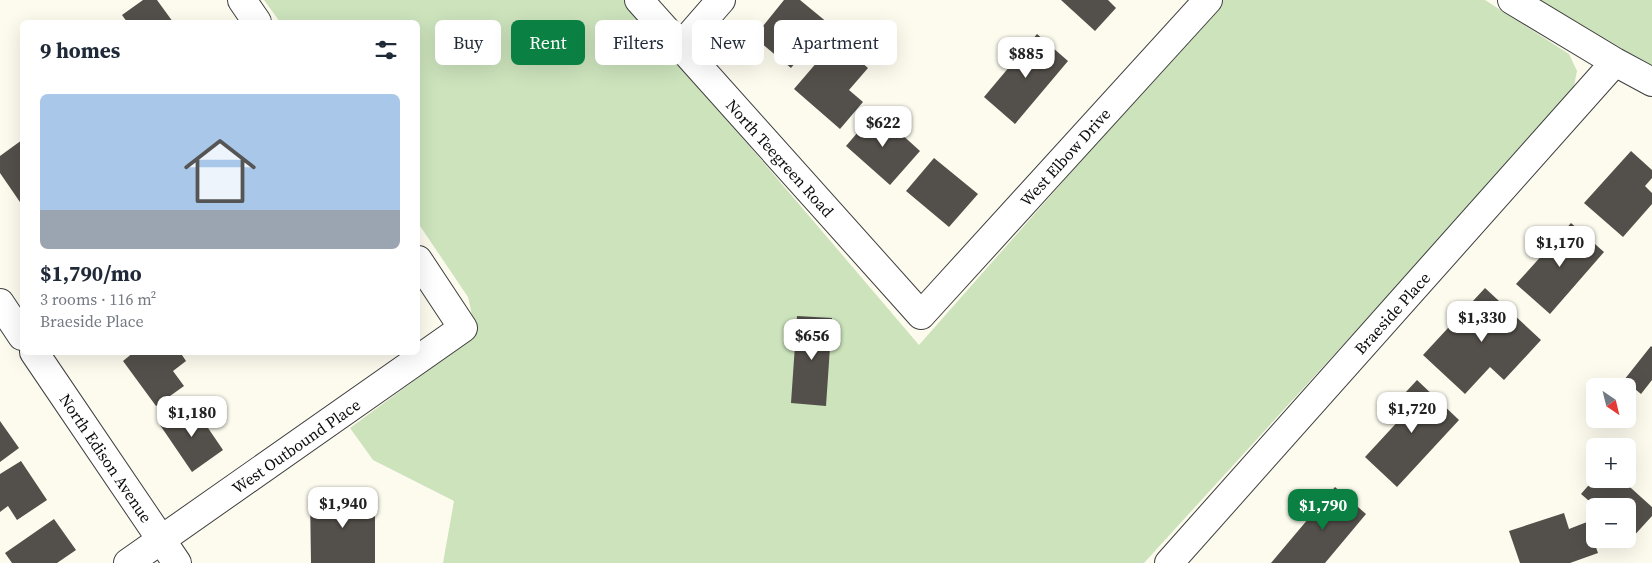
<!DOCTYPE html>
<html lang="en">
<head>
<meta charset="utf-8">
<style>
  body { margin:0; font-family:"Source Serif 4",serif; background:#f2f2f3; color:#1f2937; height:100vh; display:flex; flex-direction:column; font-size:19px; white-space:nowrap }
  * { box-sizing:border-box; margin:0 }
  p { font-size:16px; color:#747a83 }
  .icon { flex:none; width:28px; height:28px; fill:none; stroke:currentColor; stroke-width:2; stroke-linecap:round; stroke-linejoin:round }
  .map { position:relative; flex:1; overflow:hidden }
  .drawer { position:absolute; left:20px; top:20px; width:400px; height:335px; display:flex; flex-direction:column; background:#fff; border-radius:8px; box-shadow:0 5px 20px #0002 }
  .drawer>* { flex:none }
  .guide { position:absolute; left:435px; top:20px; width:475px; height:45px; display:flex; gap:10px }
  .needle { width:32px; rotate:145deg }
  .buttons { position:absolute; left:1586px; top:378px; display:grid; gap:10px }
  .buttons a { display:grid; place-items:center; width:50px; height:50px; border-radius:8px; background:#fff; box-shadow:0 5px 20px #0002; font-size:25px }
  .price { position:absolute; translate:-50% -42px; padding:0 11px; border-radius:10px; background:#fff; color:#222; font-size:16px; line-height:32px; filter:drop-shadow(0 1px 2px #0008) }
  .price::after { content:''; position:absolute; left:50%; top:30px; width:15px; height:11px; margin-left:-8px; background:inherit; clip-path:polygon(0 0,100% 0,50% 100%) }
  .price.active { background:#0b8043; color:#fff }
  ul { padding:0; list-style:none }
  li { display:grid; align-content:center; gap:10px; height:265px; padding:0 20px }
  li+li { border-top:1px solid #e0e1e3 }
  li span { display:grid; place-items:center; height:155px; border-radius:8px; color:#555 }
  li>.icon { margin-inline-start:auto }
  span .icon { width:90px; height:90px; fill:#fffc; stroke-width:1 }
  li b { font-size:21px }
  h2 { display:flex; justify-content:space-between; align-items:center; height:60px; padding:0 20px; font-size:21px }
  .chip { padding:0 18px; border-radius:8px; background:#fff; box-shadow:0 5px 20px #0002; font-size:18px; line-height:45px }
  .chip.active { background:#0b8043; color:#fff }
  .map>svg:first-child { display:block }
  .green { fill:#cce3bc }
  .building { fill:#534f4a }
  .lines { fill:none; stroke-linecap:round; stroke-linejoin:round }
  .minor-casing { stroke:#3f3f3f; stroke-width:30 }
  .minor { stroke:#fff; stroke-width:28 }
  .labels { text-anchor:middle; stroke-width:5; stroke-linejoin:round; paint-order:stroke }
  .street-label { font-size:16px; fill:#0c0c0c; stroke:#fff }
</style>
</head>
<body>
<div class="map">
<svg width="1652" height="563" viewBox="0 0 1652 563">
  <rect width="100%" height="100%" fill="#fdfbee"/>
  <!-- green -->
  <path class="green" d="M264 0H625L919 345 1223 0H1485L1569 54 1577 71 1574 86 1558 109 1144 563H443L454 501 373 460 350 428 472 338V315L468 297 418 223V22H280Z
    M1535 0H1652V69Z"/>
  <!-- building -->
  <path class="building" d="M143 0H157L173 22H127L122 15Z
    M784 0H800L828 23 791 68 754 37Z
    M1061 0H1108L1116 8 1095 31Z
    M1037 34 1068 61 1015 124 984 97Z
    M836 40 868 68 849 90 863 102 840 129 794 89Z
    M876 111 920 151 890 185 846 146Z
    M22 140V205L0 173V156Z
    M1631 151 1652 170V178L1645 186 1652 193V204L1623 237 1584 203Z
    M934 158 978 194 949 227 906 191Z
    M1571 223 1604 252 1550 314 1516 284Z
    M1485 288 1541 340 1504 380 1490 367 1465 394 1423 355Z
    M797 316 832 318 826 406 791 403Z
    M1651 346 1652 347V380L1641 394 1624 380Z
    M134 352H180L186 361 173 371 184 386 156 406 123 361Z
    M1417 380 1459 420 1397 487 1365 457 1402 417 1392 407Z
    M191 403 223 450 192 472 160 425Z
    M0 421 19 448 0 462Z
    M21 461 47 500 17 520 8 506 0 512V474Z
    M1594 479H1621L1652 507V516L1631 539 1628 536V506H1595L1581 494Z
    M1335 487 1366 514 1325 563H1271Z
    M310 495H375V563H311Z
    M1564 513 1569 529 1587 522 1598 553 1570 563H1520L1509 531Z
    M54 519 76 550 57 563H12L5 553Z"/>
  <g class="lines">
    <!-- minor casing -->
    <g class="minor-casing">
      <path id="minor" d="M242 0 257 22
        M639 0 921 315 1208 0
        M1512 0 1615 62 1652 82
        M680 47 721 0
        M0 303 22 336
        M34 352 177 563
        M128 563 463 328 418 260
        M1169 563 1615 62"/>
    </g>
    <!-- minor -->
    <use href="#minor" class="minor"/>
  </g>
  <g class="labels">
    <!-- street labels -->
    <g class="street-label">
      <text transform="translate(1065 157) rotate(-48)" y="6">West Elbow Drive</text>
      <text transform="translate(780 158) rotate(48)" y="6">North Teegreen Road</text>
      <text transform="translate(1392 313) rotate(-48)" y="6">Braeside Place</text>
      <text transform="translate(296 446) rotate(-35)" y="6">West Outbound Place</text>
      <text transform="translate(106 458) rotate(56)" y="6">North Edison Avenue</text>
    </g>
  </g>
</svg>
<div class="buttons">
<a><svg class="needle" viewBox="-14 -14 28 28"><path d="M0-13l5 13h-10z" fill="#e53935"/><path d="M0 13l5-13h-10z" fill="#747a83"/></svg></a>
<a>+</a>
<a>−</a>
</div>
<b class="price" style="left:1026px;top:79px">$885</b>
<b class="price" style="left:883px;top:148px">$622</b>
<b class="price" style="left:1560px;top:268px">$1,170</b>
<b class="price" style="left:1482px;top:343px">$1,330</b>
<b class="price" style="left:812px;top:361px">$656</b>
<b class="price" style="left:1412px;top:434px">$1,720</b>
<b class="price" style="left:192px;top:438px">$1,180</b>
<b class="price" style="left:343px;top:529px">$1,940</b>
<b class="price active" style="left:1323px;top:531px">$1,790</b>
<div class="guide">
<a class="chip">Buy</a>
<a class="chip active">Rent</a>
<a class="chip">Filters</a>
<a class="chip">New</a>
<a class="chip">Apartment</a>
</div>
<section class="drawer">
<h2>9 homes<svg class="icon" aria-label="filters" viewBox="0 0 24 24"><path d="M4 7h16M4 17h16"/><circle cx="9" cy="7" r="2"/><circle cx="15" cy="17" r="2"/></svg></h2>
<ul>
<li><span style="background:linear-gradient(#a9c7e8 75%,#9aa5b1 0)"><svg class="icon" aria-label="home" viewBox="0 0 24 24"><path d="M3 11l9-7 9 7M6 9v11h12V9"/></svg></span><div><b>$1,790/mo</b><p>3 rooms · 116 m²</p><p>Braeside Place</p></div></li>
</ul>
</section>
</div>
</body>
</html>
